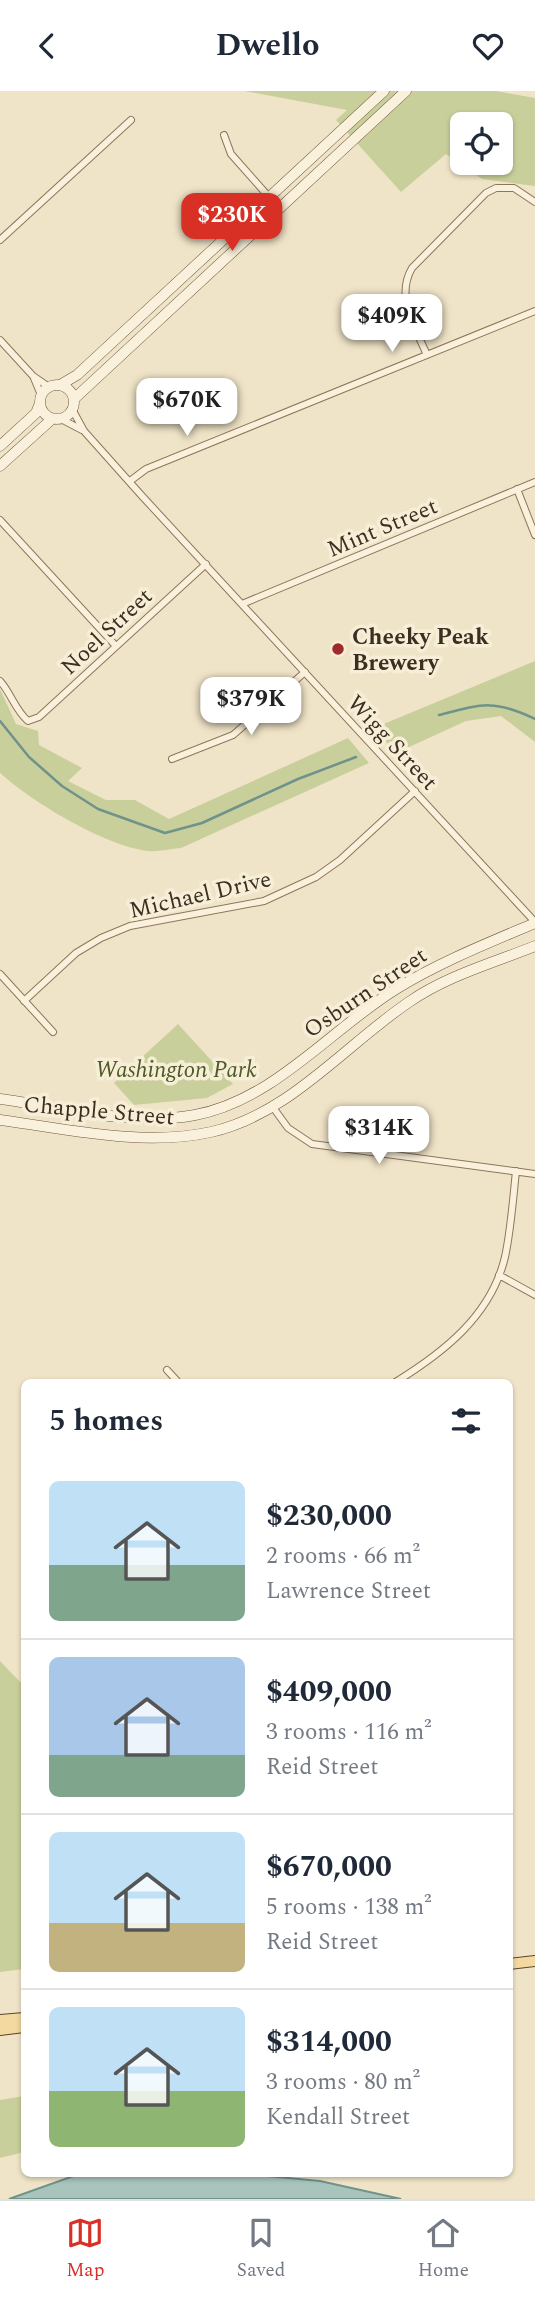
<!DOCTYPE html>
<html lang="en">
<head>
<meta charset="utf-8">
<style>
  body { margin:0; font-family:Spectral,serif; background:#f6f6f7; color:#1f2937; height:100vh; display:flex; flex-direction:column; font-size:26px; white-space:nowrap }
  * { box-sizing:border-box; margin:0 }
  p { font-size:23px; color:#747a83 }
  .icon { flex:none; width:38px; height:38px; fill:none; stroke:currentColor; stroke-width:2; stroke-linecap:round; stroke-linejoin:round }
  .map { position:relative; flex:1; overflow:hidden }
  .drawer { position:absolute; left:21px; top:1288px; width:492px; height:798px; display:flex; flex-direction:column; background:#fff; border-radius:10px; box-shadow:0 2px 5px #0004 }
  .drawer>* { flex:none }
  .controls { position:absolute; left:450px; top:21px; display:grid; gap:14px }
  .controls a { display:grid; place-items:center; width:63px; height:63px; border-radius:10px; background:#fff; box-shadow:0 2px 5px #0004; font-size:35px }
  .price { position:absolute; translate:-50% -60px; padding:0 16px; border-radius:14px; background:#fff; color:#222; font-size:23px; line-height:46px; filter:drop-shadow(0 2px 4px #0008) }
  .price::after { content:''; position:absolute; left:50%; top:42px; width:21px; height:16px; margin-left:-10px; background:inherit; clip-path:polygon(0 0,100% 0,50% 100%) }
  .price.on { background:#d93025; color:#fff }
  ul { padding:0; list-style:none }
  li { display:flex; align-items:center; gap:21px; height:175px; padding:0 28px }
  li+li { border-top:2px solid #e0e1e3 }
  li span { display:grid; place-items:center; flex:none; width:196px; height:140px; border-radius:10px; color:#555 }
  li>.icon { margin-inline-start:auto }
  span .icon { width:84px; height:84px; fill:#fffc; stroke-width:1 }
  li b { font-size:30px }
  h2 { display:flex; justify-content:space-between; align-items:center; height:84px; padding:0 28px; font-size:30px }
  header { display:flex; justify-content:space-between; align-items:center; height:91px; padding:0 28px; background:#fff; font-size:32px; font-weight:700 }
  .tab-bar { display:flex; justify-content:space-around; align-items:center; height:98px; border-top:2px solid #e0e1e3; background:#fff; font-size:19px; color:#747a83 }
  .tab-bar a { display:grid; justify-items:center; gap:4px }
  .tab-bar .on { color:#d93025 }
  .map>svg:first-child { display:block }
  .green { fill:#c9cf9b; fill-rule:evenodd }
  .water { fill:#a9c4bc; stroke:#6f938a; stroke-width:2 }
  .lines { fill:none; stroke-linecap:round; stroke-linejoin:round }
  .stream { stroke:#6f938a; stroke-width:2.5 }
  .street-casing { stroke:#8d765c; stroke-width:8 }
  .secondary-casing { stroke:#6f573f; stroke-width:11 }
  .primary-casing { stroke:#5b4430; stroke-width:12 }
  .street { stroke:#faf1dc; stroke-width:6 }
  .secondary { stroke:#faf1dc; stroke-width:10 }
  .primary { stroke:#f3d9a0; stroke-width:10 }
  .poi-dot { fill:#9e2a2b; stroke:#f7eed8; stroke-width:2.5 }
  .labels { text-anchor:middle; stroke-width:7; stroke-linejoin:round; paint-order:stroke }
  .street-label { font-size:23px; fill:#3d2e20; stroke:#f7eed8 }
  .poi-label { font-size:23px; font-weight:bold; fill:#3d2e20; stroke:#f7eed8; text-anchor:start }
  .park-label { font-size:23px; font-style:italic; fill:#4d5a26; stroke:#f7eed8 }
</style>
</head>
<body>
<header><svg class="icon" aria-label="back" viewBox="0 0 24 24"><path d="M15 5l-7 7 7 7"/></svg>Dwello<svg class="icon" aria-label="heart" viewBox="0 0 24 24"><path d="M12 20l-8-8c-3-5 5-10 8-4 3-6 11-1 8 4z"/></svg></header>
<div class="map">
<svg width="535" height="2108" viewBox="0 0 535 2108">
  <rect width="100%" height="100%" fill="#f0e4c8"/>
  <!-- green -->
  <path class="green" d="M244 0H496L535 7V95L482 88 446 63 401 101 336 29 347 19ZM462 33H500V72H462Z
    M535 570V651L501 625 466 630 396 662 374 637Z
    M0 598 16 633 38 640 39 654 82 677 68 690 106 709H135L169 728 348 647 369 672 181 757C170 758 158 761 148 760 105 755 32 711 0 682Z
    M178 933 233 993 207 1007 134 1014 114 992Z
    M0 1570 24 1595V1878L0 1881Z
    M24 2005V2061L0 2067V2009Z"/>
  <!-- water -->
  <path class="water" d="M79 2083H245L320 2090 401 2108H9Z"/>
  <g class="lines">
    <!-- stream -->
    <path class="stream" d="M439 624C481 613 494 608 535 628
      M0 630 29 666 62 695 98 718 165 742 202 732 298 688 356 666"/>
    <!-- street casing -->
    <g class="street-casing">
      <path id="street" d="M224 44 231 63 269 106
        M0 149 131 29
        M0 249 33 285 49 296
        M427 264C415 236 395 206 412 177L486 102 496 97H514L535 111
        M34 287 41 304
        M72 318 84 340 142 405 535 831
        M61 328 82 339
        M130 390 146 378 535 220
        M517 398 535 444
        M0 429 115 554
        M242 513 535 391
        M0 590C11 602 15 619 28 630L39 626 206 473
        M172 668 233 644 305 581
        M0 883 53 941
        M24 910 76 862 101 847 130 835 264 810 316 786 340 769 415 700
        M272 1015 288 1037 312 1053 535 1083
        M499 1184 535 1204
        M167 1279 179 1292
        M394 1292C443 1262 491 1225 505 1166 511 1138 513 1108 516 1080"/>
    </g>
    <!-- secondary casing -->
    <g class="secondary-casing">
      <path id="secondary" d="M60 294 77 284 384 0
        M40 311a17 17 0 1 1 34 0a17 17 0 1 1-34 0Z
        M74 308 406 0
        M0 355 36 322 40 312
        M0 375 52 328
        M0 1008C62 1016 133 1036 195 1024 274 1009 330 939 396 898 440 871 488 852 535 832
        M0 1029C68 1038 142 1056 211 1041 290 1023 344 955 409 911 446 885 493 872 535 855"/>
    </g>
    <!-- primary casing -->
    <g class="primary-casing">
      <path id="primary" d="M509 1873 535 1870
        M0 1929 24 1927
        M0 1939 24 1936"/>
    </g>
    <!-- street -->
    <use href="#street" class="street"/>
    <!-- secondary -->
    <use href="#secondary" class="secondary"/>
    <!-- primary -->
    <use href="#primary" class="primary"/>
  </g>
  <!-- markers -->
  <circle class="poi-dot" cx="338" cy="558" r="7"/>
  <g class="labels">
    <!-- street labels -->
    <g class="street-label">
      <text transform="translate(382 436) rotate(-23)" y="8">Mint Street</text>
      <text transform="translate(106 540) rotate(-43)" y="8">Noel Street</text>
      <text transform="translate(393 651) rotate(47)" y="8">Wigg Street</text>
      <text transform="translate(200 803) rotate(-13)" y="8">Michael Drive</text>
      <text transform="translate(365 901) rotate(-34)" y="8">Osburn Street</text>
      <text transform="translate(99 1019) rotate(5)" y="8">Chapple Street</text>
    </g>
    <!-- poi labels -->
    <g class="poi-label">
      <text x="352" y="553">Cheeky Peak<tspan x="352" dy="26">Brewery</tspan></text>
    </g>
    <!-- park labels -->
    <g class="park-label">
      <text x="176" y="986">Washington Park</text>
    </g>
  </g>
</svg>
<div class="controls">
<a><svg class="icon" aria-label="locate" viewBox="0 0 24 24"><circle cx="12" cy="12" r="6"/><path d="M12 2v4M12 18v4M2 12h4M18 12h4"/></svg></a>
</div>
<b class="price on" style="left:232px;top:162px">$230K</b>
<b class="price" style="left:392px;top:263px">$409K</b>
<b class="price" style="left:187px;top:347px">$670K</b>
<b class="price" style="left:251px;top:646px">$379K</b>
<b class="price" style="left:379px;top:1075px">$314K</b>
<section class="drawer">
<h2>5 homes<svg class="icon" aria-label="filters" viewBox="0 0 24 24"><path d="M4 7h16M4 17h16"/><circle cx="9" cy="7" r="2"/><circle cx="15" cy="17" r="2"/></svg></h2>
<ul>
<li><span style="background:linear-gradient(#bfe0f5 60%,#7fa58c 0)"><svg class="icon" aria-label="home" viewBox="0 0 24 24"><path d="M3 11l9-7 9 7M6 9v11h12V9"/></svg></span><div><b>$230,000</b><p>2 rooms · 66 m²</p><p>Lawrence Street</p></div></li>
<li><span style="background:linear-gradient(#a9c7e8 70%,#7fa58c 0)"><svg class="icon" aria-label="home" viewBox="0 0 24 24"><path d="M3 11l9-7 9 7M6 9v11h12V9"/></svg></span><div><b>$409,000</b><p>3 rooms · 116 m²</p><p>Reid Street</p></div></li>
<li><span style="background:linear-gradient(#bfe0f5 65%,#c2b280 0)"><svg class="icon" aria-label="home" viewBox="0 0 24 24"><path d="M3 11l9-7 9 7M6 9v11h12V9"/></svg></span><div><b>$670,000</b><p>5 rooms · 138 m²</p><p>Reid Street</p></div></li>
<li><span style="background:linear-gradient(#bfe0f5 60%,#8fb573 0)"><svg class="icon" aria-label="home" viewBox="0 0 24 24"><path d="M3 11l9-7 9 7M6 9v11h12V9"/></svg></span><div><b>$314,000</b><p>3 rooms · 80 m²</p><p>Kendall Street</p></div></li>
</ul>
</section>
</div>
<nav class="tab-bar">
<a class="on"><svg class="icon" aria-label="map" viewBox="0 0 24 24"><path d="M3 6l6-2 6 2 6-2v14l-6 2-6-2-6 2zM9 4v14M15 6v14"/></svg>Map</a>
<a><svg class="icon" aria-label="saved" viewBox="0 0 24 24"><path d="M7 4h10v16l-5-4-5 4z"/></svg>Saved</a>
<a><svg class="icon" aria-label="home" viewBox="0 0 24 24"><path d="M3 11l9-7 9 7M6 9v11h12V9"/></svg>Home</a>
</nav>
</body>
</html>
